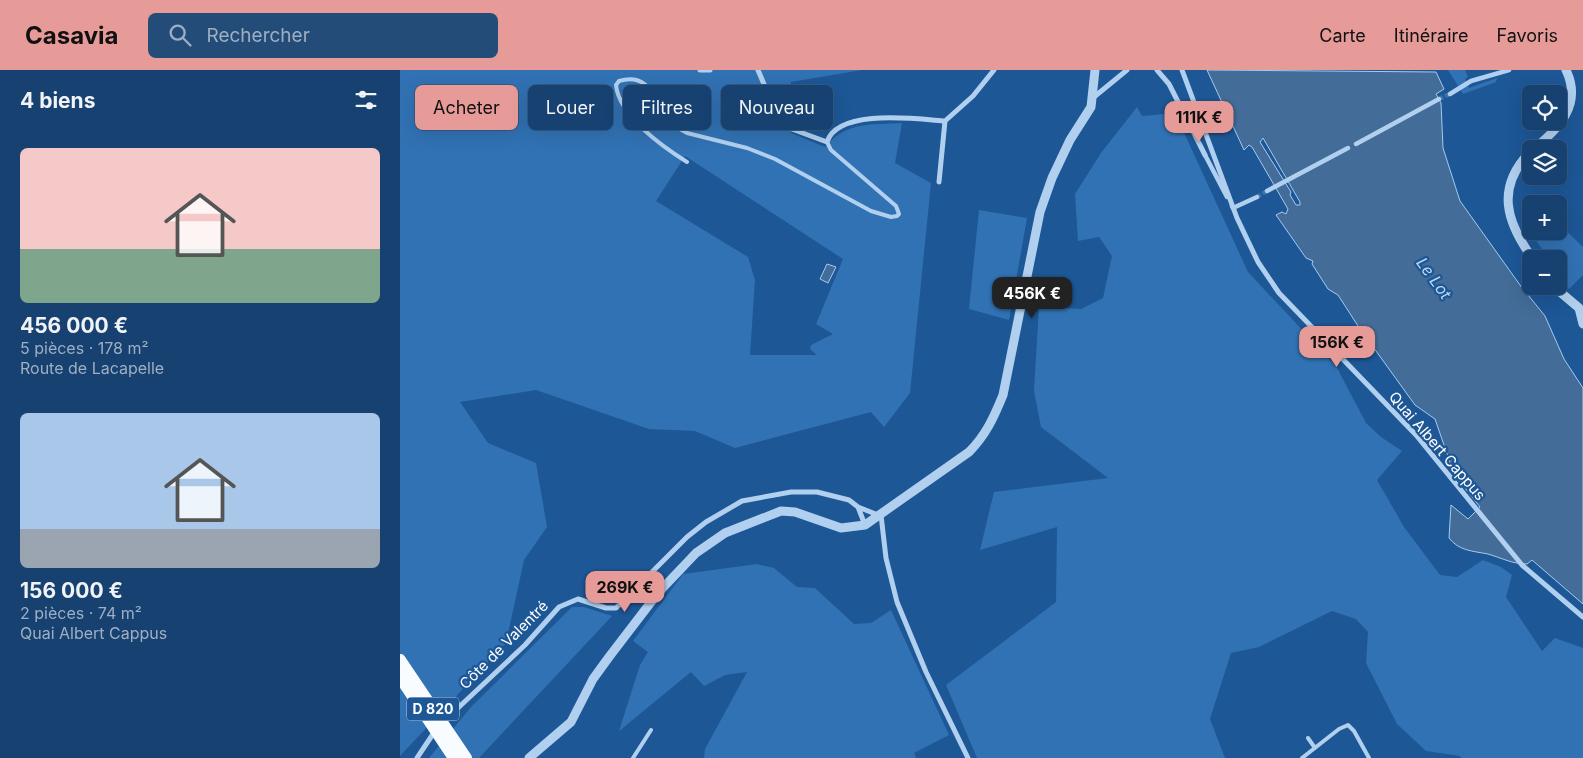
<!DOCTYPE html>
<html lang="fr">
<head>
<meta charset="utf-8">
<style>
  body { margin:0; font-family:Inter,sans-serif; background:#234c78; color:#f1f3f6; height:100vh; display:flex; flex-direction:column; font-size:19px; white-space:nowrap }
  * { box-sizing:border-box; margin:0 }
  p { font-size:16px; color:#9eafc3 }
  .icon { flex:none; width:28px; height:28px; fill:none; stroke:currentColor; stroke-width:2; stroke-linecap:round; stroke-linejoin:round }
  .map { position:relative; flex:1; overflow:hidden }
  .sheet { display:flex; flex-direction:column; background:#164170; width:400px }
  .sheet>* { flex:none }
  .guide { position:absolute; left:15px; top:15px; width:475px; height:45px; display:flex; gap:10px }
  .buttons { position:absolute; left:1122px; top:15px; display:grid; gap:10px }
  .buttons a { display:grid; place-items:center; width:45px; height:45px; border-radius:8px; background:#164170; box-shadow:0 5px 20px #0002,0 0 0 1px #355a83; font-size:25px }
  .price { position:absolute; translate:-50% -42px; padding:0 11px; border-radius:10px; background:#e69b98; color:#111; font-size:16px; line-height:32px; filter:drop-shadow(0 1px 2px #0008) }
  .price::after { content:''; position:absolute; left:50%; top:30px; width:15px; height:11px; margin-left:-8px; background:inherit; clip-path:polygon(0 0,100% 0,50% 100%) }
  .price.selected { background:#222; color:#fff }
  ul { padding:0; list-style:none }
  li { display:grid; align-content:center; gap:10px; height:265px; padding:0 20px }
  li span { display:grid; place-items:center; height:155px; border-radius:8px; color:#555 }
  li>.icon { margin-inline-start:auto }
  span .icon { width:90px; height:90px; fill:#fffc; stroke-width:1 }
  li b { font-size:21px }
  h2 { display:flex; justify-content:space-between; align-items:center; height:60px; padding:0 20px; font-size:21px }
  .pill { padding:0 18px; border-radius:8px; background:#164170; box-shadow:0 5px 20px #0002,0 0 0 1px #355a83; font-size:18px; line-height:45px }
  .pill.selected { background:#e69b98; color:#111 }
  header { display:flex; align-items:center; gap:30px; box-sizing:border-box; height:70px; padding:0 25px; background:#e69b98; color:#111 }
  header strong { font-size:24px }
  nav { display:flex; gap:28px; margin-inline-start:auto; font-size:18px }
  .search { width:350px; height:45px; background:#234c78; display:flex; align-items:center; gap:12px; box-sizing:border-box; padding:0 18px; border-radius:8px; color:#9eafc3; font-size:19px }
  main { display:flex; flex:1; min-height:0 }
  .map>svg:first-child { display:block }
  .green { fill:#3172b4; fill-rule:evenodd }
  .water { fill:#436c98; stroke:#a4cbf1; fill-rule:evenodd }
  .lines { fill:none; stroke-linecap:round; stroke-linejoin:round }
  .pedestrian-tunnel { stroke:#3f70a6; stroke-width:4.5; stroke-dasharray:4.5 2; stroke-linecap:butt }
  .service { stroke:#b1d0ef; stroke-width:4 }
  .pedestrian { stroke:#b1d0ef; stroke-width:4.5 }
  .minor { stroke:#b1d0ef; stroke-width:5 }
  .tertiary { stroke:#b1d0ef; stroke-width:9 }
  .primary-bridge { stroke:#f9fcff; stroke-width:12 }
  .labels { text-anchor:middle; stroke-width:4.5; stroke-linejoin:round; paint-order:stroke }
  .shield { fill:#1d5796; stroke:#bbcde0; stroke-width:1 }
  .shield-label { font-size:14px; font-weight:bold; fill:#fff }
  .street-label { font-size:15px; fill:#fff; stroke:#1d5796 }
  .water-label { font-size:16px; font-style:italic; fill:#bddaf6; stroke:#1d5796 }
</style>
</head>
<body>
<header>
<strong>Casavia</strong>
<div class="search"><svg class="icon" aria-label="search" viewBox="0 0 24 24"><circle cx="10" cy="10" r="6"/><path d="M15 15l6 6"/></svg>Rechercher</div>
<nav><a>Carte</a><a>Itinéraire</a><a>Favoris</a></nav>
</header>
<main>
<section class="sheet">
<h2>4 biens<svg class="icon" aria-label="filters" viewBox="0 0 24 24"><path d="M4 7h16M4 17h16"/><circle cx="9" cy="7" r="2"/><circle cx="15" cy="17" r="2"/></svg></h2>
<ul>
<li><span style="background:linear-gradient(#f6c9c9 65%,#7fa58c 0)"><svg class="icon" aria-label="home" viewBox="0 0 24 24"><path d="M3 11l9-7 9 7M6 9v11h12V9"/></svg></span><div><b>456 000 €</b><p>5 pièces · 178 m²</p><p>Route de Lacapelle</p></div></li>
<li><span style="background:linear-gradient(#a9c7e8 75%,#9aa5b1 0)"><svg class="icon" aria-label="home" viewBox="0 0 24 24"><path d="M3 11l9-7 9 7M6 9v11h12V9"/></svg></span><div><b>156 000 €</b><p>2 pièces · 74 m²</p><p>Quai Albert Cappus</p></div></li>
</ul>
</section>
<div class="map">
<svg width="1183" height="688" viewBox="0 0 1183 688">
  <rect width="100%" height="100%" fill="#1d5796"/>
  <!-- green -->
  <path class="green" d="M0 0H462L391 12V63L425 77C447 51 471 55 502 53L495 93 531 113 510 323 484 357 471 342 335 378 295 361 249 359 136 320 60 332 88 373 136 393 147 457 124 490 106 573 0 686ZM285 86 443 189 416 254 433 264 411 275 410 279 417 285H350L355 210 348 187 256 131Z
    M1048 0H1065L1068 7 1065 9 1069 18 1097 8 1096 12 1063 24Z
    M737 37 742 46 775 43 848 202 936 296 966 353 981 367 1002 381 977 410 1004 457 1040 505 1057 507 1083 490 1101 497 1112 505 1106 527 1142 581 1155 568 1183 578V688H1061L1060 686 1026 681 997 654 966 593 968 562 956 549 932 541 859 577 831 583 810 649 825 688H577L546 615 656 532 657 457 580 480 594 422 708 408 641 357 634 321 639 236 681 239 703 228 712 186 699 167 678 171 675 124 701 83Z
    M579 140 627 148 609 250 569 239Z
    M1159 154 1183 177V205L1169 219 1159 203V189H1149L1135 169 1147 161H1159Z
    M357 494 374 498 397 517 415 518 454 554 471 553 491 540 549 665 514 683 516 688H304L305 679 347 602 325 605 304 616 291 602 219 661 240 595 248 582 233 571 283 504Z
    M172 537H184L212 546 79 688H29L71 637Z"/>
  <!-- water -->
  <path class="water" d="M807 0 1036 2 1044 19 1036 24 1041 33 1043 78 1060 131 1120 215 1145 246 1164 289 1183 318V534L1132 490 1127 494C1112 494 1102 488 1088 484 1073 481 1059 481 1049 468L1051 435 1068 449 1080 437 1054 404 1035 349 1015 335 958 256 938 225 928 219 912 194 913 191 906 188 876 145 882 142 886 144 888 139 852 77 849 75 844 80ZM863 68 900 132V135H896L890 125 891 122 860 72Z
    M427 194 436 197 428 213 420 209Z"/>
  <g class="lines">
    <!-- pedestrian-tunnel -->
    <path class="pedestrian-tunnel" d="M1039 29 1050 24
      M857 127 867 121"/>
    <!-- service -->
    <path class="service" d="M287 92C263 77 219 46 216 15L219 11C236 6 248 12 254 29 257 36 256 42 260 48L287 63 347 78 375 89 471 141 491 147 497 146 499 144 496 136 431 80 427 72
      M908 668 915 678
      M233 688 251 660
      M902 688 939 659 948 655 954 661 969 688"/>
    <!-- pedestrian -->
    <path class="pedestrian" d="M1050 24 1071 11 1109 0
      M956 74 1039 29
      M805 85 827 127
      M867 121 948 78
      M832 136 833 138 857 127"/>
    <!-- minor -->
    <path class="minor" d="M300 0H310
      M358 0 381 55 427 72C438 38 517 49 545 51
      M757 0 769 14 805 85
      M782 0 837 148 858 192 879 223 1016 365 1122 495 1183 547
      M694 27 727 0
      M539 112 545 51 573 26 594 0
      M458 437 465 455
      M481 445 486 488 497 532 526 602 568 688
      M42 653 125 575 159 537 178 529 206 538H216L287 467 306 452 342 431 391 422H417L449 430 458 437 478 445
      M17 688 35 661"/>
    <!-- tertiary -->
    <path class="tertiary" d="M1134 79C1158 59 1183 35 1166 0
      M1131 81C1095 117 1106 152 1133 189
      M1153 216 1179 238 1183 254
      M129 688 171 652 193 609 209 587 258 523 296 483 325 463 381 441 395 442 441 458 465 455 569 382C586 365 594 347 603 325L640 142 652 108 670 70 691 37 695 0"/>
    <!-- primary-bridge -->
    <path class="primary-bridge" d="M0 590 66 688
      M0 607 54 688"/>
  </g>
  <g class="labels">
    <!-- shield labels -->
    <rect class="shield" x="7" y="627.5" width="52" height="23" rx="4"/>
    <g class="shield-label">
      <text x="33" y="644">D 820</text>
    </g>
    <!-- street labels -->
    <g class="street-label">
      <text transform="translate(1037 376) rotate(49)" y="5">Quai Albert Cappus</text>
      <text transform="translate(104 575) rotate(-45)" y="5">Côte de Valentré</text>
    </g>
    <!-- water labels -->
    <g class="water-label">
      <text transform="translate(1034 208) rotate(54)" y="6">Le Lot</text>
    </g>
  </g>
</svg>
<div class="buttons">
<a><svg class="icon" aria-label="locate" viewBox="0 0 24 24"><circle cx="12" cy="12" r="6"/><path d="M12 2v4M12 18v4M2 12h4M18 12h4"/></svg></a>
<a><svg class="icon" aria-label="layers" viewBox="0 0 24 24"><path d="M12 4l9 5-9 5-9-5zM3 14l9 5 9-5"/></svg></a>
<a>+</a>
<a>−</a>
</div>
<b class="price" style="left:799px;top:73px">111K €</b>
<b class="price selected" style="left:632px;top:249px">456K €</b>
<b class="price" style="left:937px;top:298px">156K €</b>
<b class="price" style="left:225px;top:543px">269K €</b>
<div class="guide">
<a class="pill selected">Acheter</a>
<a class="pill">Louer</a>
<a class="pill">Filtres</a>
<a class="pill">Nouveau</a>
</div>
</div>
</main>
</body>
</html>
